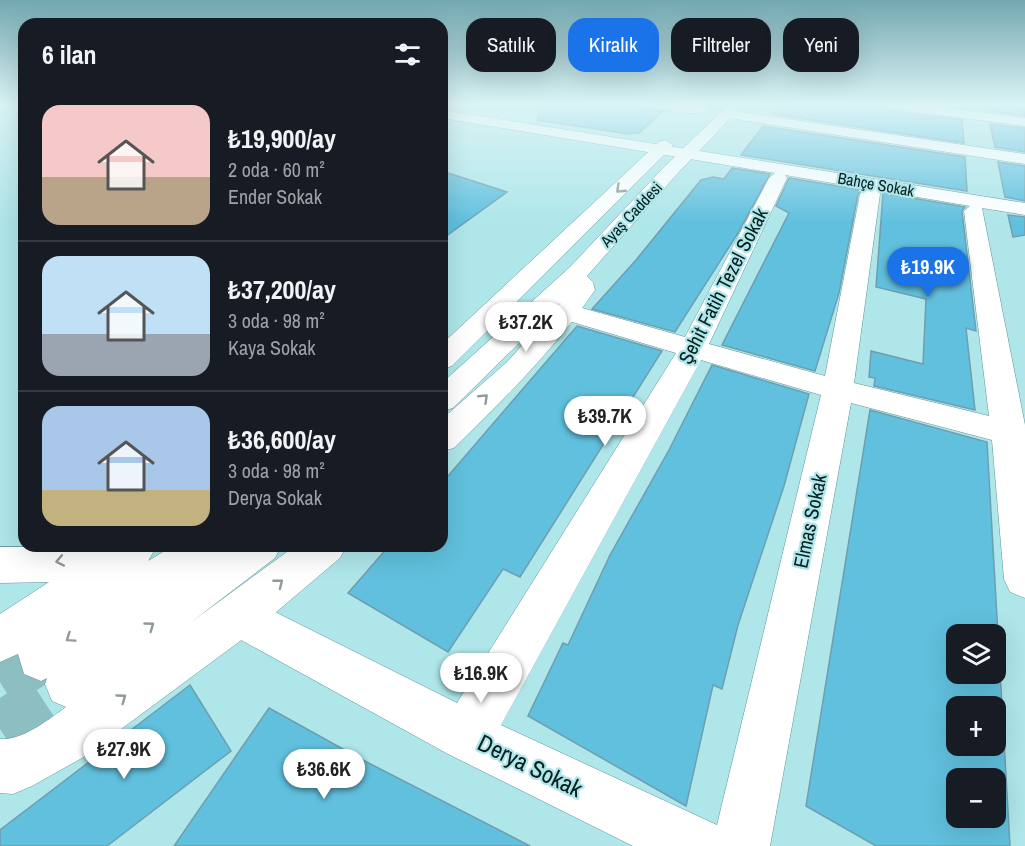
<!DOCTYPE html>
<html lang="tr">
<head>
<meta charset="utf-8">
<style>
  body { margin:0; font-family:"Archivo Narrow",sans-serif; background:#20242c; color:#f1f3f6; height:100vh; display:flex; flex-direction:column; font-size:22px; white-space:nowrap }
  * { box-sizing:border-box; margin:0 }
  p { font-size:20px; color:#9ea1a6 }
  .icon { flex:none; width:33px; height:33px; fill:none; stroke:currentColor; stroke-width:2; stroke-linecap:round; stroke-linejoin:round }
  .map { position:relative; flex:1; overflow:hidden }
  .sheet { position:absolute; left:18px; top:18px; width:430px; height:534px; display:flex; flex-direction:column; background:#171b24; border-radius:18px; box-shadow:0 6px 24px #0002 }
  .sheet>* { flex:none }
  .hud { position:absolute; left:466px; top:18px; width:468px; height:54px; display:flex; gap:12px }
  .controls { position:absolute; left:946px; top:624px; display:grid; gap:12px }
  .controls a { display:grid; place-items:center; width:60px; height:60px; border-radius:12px; background:#171b24; box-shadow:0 6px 24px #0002; font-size:30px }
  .price { position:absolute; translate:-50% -51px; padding:0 14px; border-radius:21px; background:#fff; color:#222; font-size:20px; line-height:39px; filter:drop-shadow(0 2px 3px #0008) }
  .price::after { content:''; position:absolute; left:50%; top:36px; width:18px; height:14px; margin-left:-9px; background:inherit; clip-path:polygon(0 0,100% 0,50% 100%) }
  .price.current { background:#1a73e8; color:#fff }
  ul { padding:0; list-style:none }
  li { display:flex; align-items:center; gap:18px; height:150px; padding:0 24px }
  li+li { border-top:2px solid #363941 }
  li span { display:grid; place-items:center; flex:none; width:168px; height:120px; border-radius:18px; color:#555 }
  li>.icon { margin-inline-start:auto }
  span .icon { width:72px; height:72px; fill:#fffc; stroke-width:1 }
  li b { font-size:26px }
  h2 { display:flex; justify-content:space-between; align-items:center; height:72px; padding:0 24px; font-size:26px }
  .chip { padding:0 21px; border-radius:18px; background:#171b24; box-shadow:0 6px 24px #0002; font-size:21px; line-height:54px }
  .chip.current { background:#1a73e8; color:#fff }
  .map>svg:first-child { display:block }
  .building { fill:#61c0de; stroke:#6e9eaf; stroke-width:1.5; fill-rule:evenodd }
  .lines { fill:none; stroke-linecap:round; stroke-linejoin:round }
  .major-tunnel { stroke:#8dbec2; stroke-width:52; stroke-dasharray:52 26; stroke-linecap:butt }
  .minor-casing { stroke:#609599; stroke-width:1 }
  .major-casing { stroke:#609599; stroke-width:1 }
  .minor { fill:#fff; fill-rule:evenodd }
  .major { fill:#fff; fill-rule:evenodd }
  .oneway { stroke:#909a9b }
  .labels { text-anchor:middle; stroke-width:4.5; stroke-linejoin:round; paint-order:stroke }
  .far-street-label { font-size:16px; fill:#081f20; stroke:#aee6ea }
  .street-label { font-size:20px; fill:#081f20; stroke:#aee6ea }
  .near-street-label { font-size:24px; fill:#081f20; stroke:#aee6ea }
</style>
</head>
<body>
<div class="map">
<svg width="1025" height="846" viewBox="0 0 1025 846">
  <rect width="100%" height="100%" fill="#aee6ea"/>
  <!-- building -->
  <path class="building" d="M539 105H626L663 111 639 133 628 134 538 120Z
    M779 105H882L891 111 962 120 964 143 772 114Z
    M986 105 1025 108V116L987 111Z
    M990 124 1025 128V152L995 147Z
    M763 126 965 157 967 191 741 155Z
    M998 162 1025 166V201L1005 197Z
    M732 168 770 174 738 233 675 332 592 309 636 260 701 180 713 177 724 179Z
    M442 171 507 192 442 239Z
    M789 178 862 190 858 194 839 293 815 371 722 345 789 213 776 206Z
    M883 193 965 207 962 211 976 331 966 328 975 410 874 386 875 378 869 377 871 351 923 364 926 299 876 287Z
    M1008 215 1025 217V235L1013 237Z
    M577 326 662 351 520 577 503 569 448 652 348 593 389 546H442V483Z
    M712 365 809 394 784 486 738 625 722 689 713 685 686 806 528 716 563 643 568 645 610 555 669 450Z
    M870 410 987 442 1010 846H876L806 806ZM957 634H996V674H957ZM957 706H996V746H957ZM957 778H996V818H957Z
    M190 685 231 751 107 846H0V830Z
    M269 708 359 758 530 846H174Z"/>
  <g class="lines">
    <!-- major-tunnel -->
    <path class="major-tunnel" d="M0 682 41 657
      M0 729 69 684"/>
    <!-- minor casing -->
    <g class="minor-casing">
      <path id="minor" d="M657 105 707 107 709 110C702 117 664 112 657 105Z
        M884 105H923L1025 118V126L891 109Z
        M442 110 1025 203V215L982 208 1025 425V598L1010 592 1004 579 992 440 851 403 770 846H633L448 754 223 630 217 615 223 600 239 594 457 703 676 353 559 318 555 312 559 306 568 304 685 337 769 178 775 173 442 118ZM785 175 868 189 860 194 825 376 709 344 787 178ZM877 190 970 206 964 211 989 416 854 383 880 194ZM701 360 821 395 717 825 501 725Z
        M727 110 1025 154V164L722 117 720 114 722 111Z"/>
    </g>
    <!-- major casing -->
    <g class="major-casing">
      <path id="major" d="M728 105H743L677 174 587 276 593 282 595 290C555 349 505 398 454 448L442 451V419L507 362 561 302 453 408 442 411V383L570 267 665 166Z
        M665 140 673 145 671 148 452 366 442 369V344L659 142Z
        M157 546 148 561 173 546H226L225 549 229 546H281L275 558 190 623 295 546H346L340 558 255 630 82 758 32 786 13 794 0 793V739C22 741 48 720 66 707L52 701 45 684 47 678 41 681 24 674 18 654 0 662V614L49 582 0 583V547Z"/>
    </g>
    <!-- minor -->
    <use href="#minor" class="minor"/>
    <!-- major -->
    <use href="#major" class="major"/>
  </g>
  <!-- one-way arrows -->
  <defs><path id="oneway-chevron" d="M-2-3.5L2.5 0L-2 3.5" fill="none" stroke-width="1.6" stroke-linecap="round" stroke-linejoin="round" transform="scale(1.5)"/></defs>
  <g class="oneway">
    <use href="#oneway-chevron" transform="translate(620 189) rotate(136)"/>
    <use href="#oneway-chevron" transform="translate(484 398) rotate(-44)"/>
    <use href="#oneway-chevron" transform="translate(60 561) rotate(169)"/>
    <use href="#oneway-chevron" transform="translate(279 583) rotate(-38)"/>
    <use href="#oneway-chevron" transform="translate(150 626) rotate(-36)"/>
    <use href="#oneway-chevron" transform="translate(70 638) rotate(146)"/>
    <use href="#oneway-chevron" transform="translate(122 698) rotate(-36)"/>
  </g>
  <!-- sky -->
  <linearGradient id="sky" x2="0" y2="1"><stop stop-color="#73a8b0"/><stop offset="0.47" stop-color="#dbf4f6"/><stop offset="1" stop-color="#dbf4f6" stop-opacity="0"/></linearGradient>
  <rect width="1025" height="223" fill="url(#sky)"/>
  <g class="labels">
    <!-- far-street labels -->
    <g class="far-street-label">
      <text transform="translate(876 184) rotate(10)" y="6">Bahçe Sokak</text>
      <text transform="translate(631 214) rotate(-47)" y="6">Ayaş Caddesi</text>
    </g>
    <!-- street labels -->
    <g class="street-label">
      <text transform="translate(723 286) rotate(-63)" y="7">Şehit Fatih Tezel Sokak</text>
      <text transform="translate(810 521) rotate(-78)" y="7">Elmas Sokak</text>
    </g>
    <!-- near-street labels -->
    <g class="near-street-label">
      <text transform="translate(530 766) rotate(26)" y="8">Derya Sokak</text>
    </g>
  </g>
</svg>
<div class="controls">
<a><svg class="icon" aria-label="layers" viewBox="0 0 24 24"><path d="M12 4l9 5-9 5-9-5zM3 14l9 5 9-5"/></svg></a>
<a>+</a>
<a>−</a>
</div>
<b class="price current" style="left:928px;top:298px">₺19.9K</b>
<b class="price" style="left:526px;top:353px">₺37.2K</b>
<b class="price" style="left:605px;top:447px">₺39.7K</b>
<b class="price" style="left:481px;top:704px">₺16.9K</b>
<b class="price" style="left:124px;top:780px">₺27.9K</b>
<b class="price" style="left:324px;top:800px">₺36.6K</b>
<div class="hud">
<a class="chip">Satılık</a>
<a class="chip current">Kiralık</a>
<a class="chip">Filtreler</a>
<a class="chip">Yeni</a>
</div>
<section class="sheet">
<h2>6 ilan<svg class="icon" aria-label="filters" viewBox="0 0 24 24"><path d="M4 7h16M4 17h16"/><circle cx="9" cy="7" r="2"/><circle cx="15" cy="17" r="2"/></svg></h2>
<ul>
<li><span style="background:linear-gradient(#f6c9c9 60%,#b9a48a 0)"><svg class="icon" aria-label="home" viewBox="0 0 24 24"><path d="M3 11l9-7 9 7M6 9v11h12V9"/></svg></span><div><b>₺19,900/ay</b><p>2 oda · 60 m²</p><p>Ender Sokak</p></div></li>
<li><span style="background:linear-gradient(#bfe0f5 65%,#9aa5b1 0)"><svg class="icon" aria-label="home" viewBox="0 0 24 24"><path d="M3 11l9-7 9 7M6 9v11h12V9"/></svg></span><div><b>₺37,200/ay</b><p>3 oda · 98 m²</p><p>Kaya Sokak</p></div></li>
<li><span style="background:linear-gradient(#a9c7e8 70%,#c2b280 0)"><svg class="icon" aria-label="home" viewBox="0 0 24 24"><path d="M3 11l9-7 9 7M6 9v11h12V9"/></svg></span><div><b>₺36,600/ay</b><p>3 oda · 98 m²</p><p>Derya Sokak</p></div></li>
</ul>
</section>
</div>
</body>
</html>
